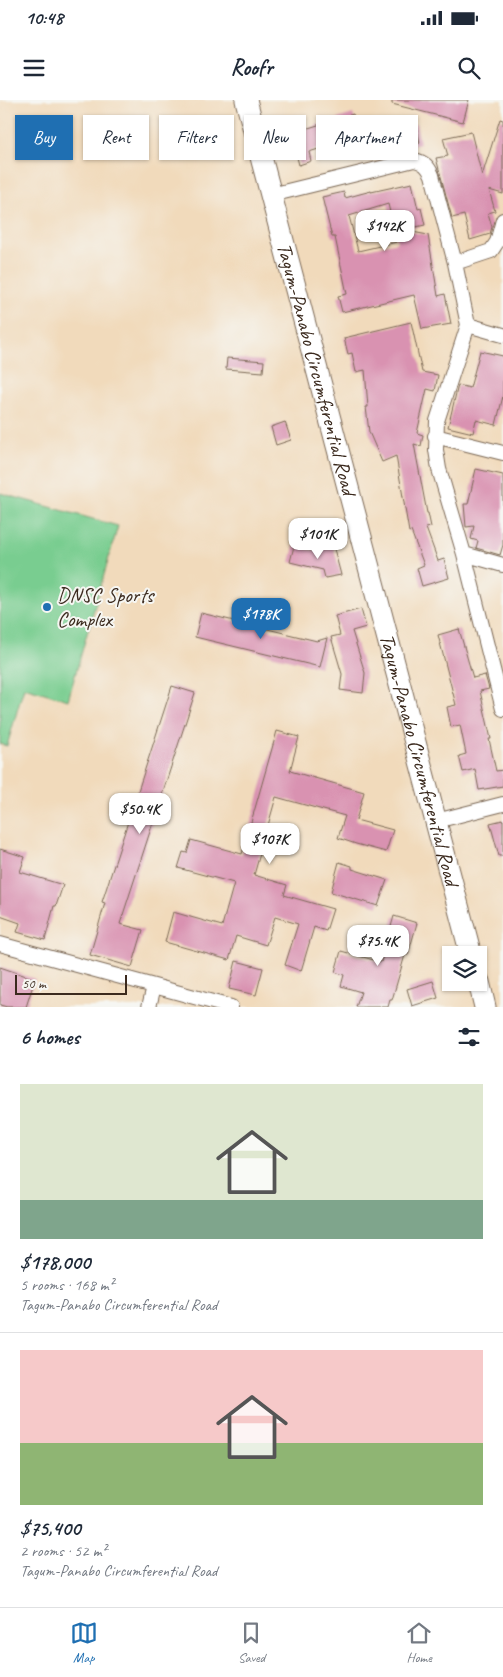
<!DOCTYPE html>
<html lang="en">
<head>
<meta charset="utf-8">
<style>
  body { margin:0; font-family:Caveat,sans-serif; background:#f6f6f7; color:#1f2937; height:100vh; display:flex; flex-direction:column; font-size:19px; white-space:nowrap }
  * { box-sizing:border-box; margin:0 }
  p { font-size:16px; color:#747a83 }
  .icon { flex:none; width:28px; height:28px; fill:none; stroke:currentColor; stroke-width:2; stroke-linecap:round; stroke-linejoin:round }
  .map { position:relative; height:907px; overflow:hidden }
  .details { display:flex; flex-direction:column; background:#fff; flex:1 }
  .details>* { flex:none }
  .guide { position:absolute; left:15px; top:15px; width:474px; height:45px; display:flex; gap:10px }
  .buttons { position:absolute; left:442px; top:846px; display:grid; gap:10px }
  .buttons a { display:grid; place-items:center; width:45px; height:45px; border-radius:0px; background:#fff; box-shadow:0 1px 4px #0004; font-size:25px }
  .scale { position:absolute; left:15px; bottom:12px; width:112px; box-sizing:border-box; padding-left:5px; border:2px solid #3b2a1e; border-top:0; font-size:14px; line-height:18px; white-space:nowrap; color:#3b2a1e; -webkit-text-stroke:4px #f6f6f2; paint-order:stroke }
  .price { position:absolute; translate:-50% -42px; padding:0 11px; border-radius:10px; background:#fff; color:#222; font-size:16px; line-height:32px; filter:drop-shadow(0 1px 2px #0008) }
  .price::after { content:''; position:absolute; left:50%; top:30px; width:15px; height:11px; margin-left:-8px; background:inherit; clip-path:polygon(0 0,100% 0,50% 100%) }
  .price.selected { background:#1f6fb2; color:#fff }
  ul { padding:0; list-style:none }
  li { display:grid; align-content:center; gap:10px; height:265px; padding:0 20px }
  li+li { border-top:1px solid #e0e1e3 }
  li span { display:grid; place-items:center; height:155px; border-radius:0px; color:#555 }
  li>.icon { margin-inline-start:auto }
  span .icon { width:90px; height:90px; fill:#fffc; stroke-width:1 }
  li b { font-size:21px }
  h2 { display:flex; justify-content:space-between; align-items:center; height:60px; padding:0 20px; font-size:21px }
  .pill { padding:0 18px; border-radius:0px; background:#fff; box-shadow:0 1px 4px #0004; font-size:18px; line-height:45px }
  .pill.selected { background:#1f6fb2; color:#fff }
  .status { display:flex; justify-content:space-between; align-items:center; height:35px; padding:0 25px; background:#fff; direction:ltr }
  .status svg { height:14px; fill:currentColor }
  header { display:flex; justify-content:space-between; align-items:center; height:65px; padding:0 20px; background:#fff; font-size:22px; font-weight:700 }
  .menu { display:flex; justify-content:space-around; align-items:center; height:70px; border-top:1px solid #e0e1e3; background:#fff; font-size:14px; color:#747a83 }
  .menu a { display:grid; justify-items:center; gap:2px }
  .menu .selected { color:#1f6fb2 }
  .map>svg:first-child { display:block }
  .green { fill:#79cd90; stroke:#5a7c57 }
  .building { fill:#d992b1; fill-rule:evenodd }
  .lines { fill:none; stroke-linecap:round; stroke-linejoin:round }
  .minor-casing { stroke:#7b6855; stroke-width:16 }
  .primary-casing { stroke:#7b6855; stroke-width:23 }
  .minor { stroke:#fff; stroke-width:14 }
  .primary { stroke:#fff; stroke-width:21 }
  .poi-dot { fill:#1f6fb2; stroke:#f6f6f2; stroke-width:2 }
  .labels { text-anchor:middle; stroke-width:4; stroke-linejoin:round; paint-order:stroke }
  .street-label { font-size:21px; fill:#3b2a1e; stroke:#f6f6f2 }
  .poi-label { font-size:21px; fill:#3b2a1e; stroke:#f6f6f2; text-anchor:start }
</style>
</head>
<body>
<div class="status"><b>10:48</b><svg viewBox="0 0 49 12"><path d="M0 12V9h3v3zM5 12V6h3v6zM10 12V3h3v9zM15 12V0h3v12zM26 1h20v11H26zM47 4h2v5h-2z"/></svg></div>
<header><svg class="icon" aria-label="menu" viewBox="0 0 24 24"><path d="M4 6h16M4 12h16M4 18h16"/></svg>Roofr<svg class="icon" aria-label="search" viewBox="0 0 24 24"><circle cx="10" cy="10" r="6"/><path d="M15 15l6 6"/></svg></header>
<div class="map">
<svg width="503" height="907" viewBox="0 0 503 907">
  <rect width="100%" height="100%" fill="#f6f6f2"/>
  <filter id="ink" filterUnits="userSpaceOnUse"><feTurbulence type="fractalNoise" baseFrequency=".02" numOctaves="2"/><feDisplacementMap in="SourceGraphic" scale="10" xChannelSelector="R" yChannelSelector="G"/><feConvolveMatrix kernelMatrix="1 2 1 2 8 2 1 2 1" color-interpolation-filters="sRGB"/></filter>
  <filter id="wash" filterUnits="userSpaceOnUse"><feTurbulence type="fractalNoise" baseFrequency=".0096" numOctaves="4" result="noise"/><feDisplacementMap in="SourceGraphic" scale="20" xChannelSelector="R" yChannelSelector="G"/><feGaussianBlur stdDeviation="1.12" result="paint"/><feColorMatrix in="noise" values="0 0 0 0 0 0 0 0 0 0 0 0 0 0 0 0 0 1.4 0 .05"/><feComposite in="paint" operator="in"/></filter>
  <g filter="url(#wash)">
    <rect width="100%" height="100%" fill="#f1dabb"/>
    <!-- green -->
    <path class="green" d="M0 393 118 426 68 600 24 587 7 646 0 644Z"/>
    <g id="blocks">
      <!-- building -->
      <path class="building" d="M392 0H469L463 22 392 4Z
        M353 14 360 36 309 52 311 61 299 65 288 23 300 20 302 30Z
        M500 19 503 20V94L489 90 495 111 488 113 492 127 490 134 470 140 464 115 452 118 436 58 448 56 443 38 471 32 482 76Z
        M371 21 376 34 416 24 420 43 404 47 403 43 370 54 360 24Z
        M412 83 418 109 421 108 425 125 402 130 428 135 438 196 445 194 451 224 422 229 414 195 342 212 338 196 347 194 335 137H332L322 97 344 92 345 98 371 91V92ZM388 104 397 142 358 151 349 116Z
        M411 222 422 272 438 275 435 291 427 289 417 333 423 335 421 346 414 344 427 413H428L431 427 426 428 438 461 444 459 449 478 422 486 417 468 424 465 411 431 409 432 396 356 382 362 369 332 366 307H368L365 270 356 272 352 253 348 254 344 238Z
        M480 251 503 256V296L496 325 476 320 473 333 448 327 458 285 470 288Z
        M227 258 264 261 263 272 226 269Z
        M285 322 291 340 276 345 271 327Z
        M476 369 503 375V445L500 455 476 448 478 441 471 439 474 426 466 427 464 404H468Z
        M333 445 341 475 325 478 323 470 290 462 294 446 312 450Z
        M361 509 366 527 352 531 365 573 363 593 340 590 342 574 331 537 340 535 335 516Z
        M201 513 317 541 327 538 320 567 195 537Z
        M459 529 473 578 485 575 489 589 480 591 491 639H489L496 671 503 670V686L479 690 475 669 463 672 459 656 466 654 460 625 451 627 447 607 456 605 438 535Z
        M172 586 195 593 120 824 143 830 132 867 90 855 105 803 102 802Z
        M277 631 299 637 290 671 364 692 356 720 393 730 386 752 356 744 338 738 345 716 276 697 254 775 287 785 284 795 333 809 326 831 314 827 301 871 285 865 298 824 275 817 266 845 236 836 229 860 165 842 173 812 222 826 234 783 178 768 183 752 187 753 191 740 242 754Z
        M503 720V756H499L490 723Z
        M0 749 25 757 20 772 63 785 56 806H54L45 840 17 832 20 823 0 816Z
        M339 762 352 766V769L387 780 378 806 331 792Z
        M394 816 417 823 408 855H405L392 900H390L388 907H356L361 892 341 886 344 875 335 872 341 851 381 862Z
        M236 861 263 868 256 895 229 889Z
        M0 867 35 879 26 907H7L0 905Z
        M433 881 438 898 412 906 407 889Z"/>
    </g>
  </g>
  <g filter="url(#ink)">
    <use href="#blocks" fill-opacity="0" stroke="#7b6855" stroke-width="1"/>
    <g class="lines">
      <!-- minor casing -->
      <g class="minor-casing">
        <path id="minor" d="M271 95 414 60C424 62 428 66 432 75L455 163 468 225 437 321 436 350 439 369 464 454 503 609
          M455 163 491 151 497 142 503 120
          M468 225 503 235
          M435 336 503 353
          M464 454 503 465
          M436 721 503 704
          M0 844 231 907
          M149 907 154 886"/>
      </g>
      <!-- primary casing -->
      <g class="primary-casing">
        <g id="primary">
          <path id="s1" d="M246 0 471 855"/>
          <path d="M479 882 485 907"/>
        </g>
      </g>
      <!-- minor -->
      <use href="#minor" class="minor"/>
      <!-- primary -->
      <use href="#primary" class="primary"/>
    </g>
  </g>
  <!-- markers -->
  <circle class="poi-dot" cx="47" cy="507" r="5"/>
  <g class="labels">
    <!-- street labels -->
    <g class="street-label">
      <text dy="7" stroke="none"><textPath href="#s1" startOffset="278">Tagum-Panabo Circumferential Road</textPath></text>
      <text dy="7" stroke="none"><textPath href="#s1" startOffset="682">Tagum-Panabo Circumferential Road</textPath></text>
    </g>
    <!-- poi labels -->
    <g class="poi-label">
      <text x="57" y="502">DNSC Sports<tspan x="57" dy="24">Complex</tspan></text>
    </g>
  </g>
</svg>
<div class="buttons">
<a><svg class="icon" aria-label="layers" viewBox="0 0 24 24"><path d="M12 4l9 5-9 5-9-5zM3 14l9 5 9-5"/></svg></a>
</div>
<div class="scale">50 m</div>
<b class="price" style="left:385px;top:152px">$142K</b>
<b class="price" style="left:318px;top:460px">$101K</b>
<b class="price selected" style="left:261px;top:540px">$178K</b>
<b class="price" style="left:140px;top:735px">$50.4K</b>
<b class="price" style="left:270px;top:765px">$107K</b>
<b class="price" style="left:378px;top:867px">$75.4K</b>
<div class="guide">
<a class="pill selected">Buy</a>
<a class="pill">Rent</a>
<a class="pill">Filters</a>
<a class="pill">New</a>
<a class="pill">Apartment</a>
</div>
</div>
<section class="details">
<h2>6 homes<svg class="icon" aria-label="filters" viewBox="0 0 24 24"><path d="M4 7h16M4 17h16"/><circle cx="9" cy="7" r="2"/><circle cx="15" cy="17" r="2"/></svg></h2>
<ul>
<li><span style="background:linear-gradient(#dfe7d0 75%,#7fa58c 0)"><svg class="icon" aria-label="home" viewBox="0 0 24 24"><path d="M3 11l9-7 9 7M6 9v11h12V9"/></svg></span><div><b>$178,000</b><p>5 rooms · 168 m²</p><p>Tagum-Panabo Circumferential Road</p></div></li>
<li><span style="background:linear-gradient(#f6c9c9 60%,#8fb573 0)"><svg class="icon" aria-label="home" viewBox="0 0 24 24"><path d="M3 11l9-7 9 7M6 9v11h12V9"/></svg></span><div><b>$75,400</b><p>2 rooms · 52 m²</p><p>Tagum-Panabo Circumferential Road</p></div></li>
</ul>
</section>
<nav class="menu">
<a class="selected"><svg class="icon" aria-label="map" viewBox="0 0 24 24"><path d="M3 6l6-2 6 2 6-2v14l-6 2-6-2-6 2zM9 4v14M15 6v14"/></svg>Map</a>
<a><svg class="icon" aria-label="saved" viewBox="0 0 24 24"><path d="M7 4h10v16l-5-4-5 4z"/></svg>Saved</a>
<a><svg class="icon" aria-label="home" viewBox="0 0 24 24"><path d="M3 11l9-7 9 7M6 9v11h12V9"/></svg>Home</a>
</nav>
</body>
</html>
